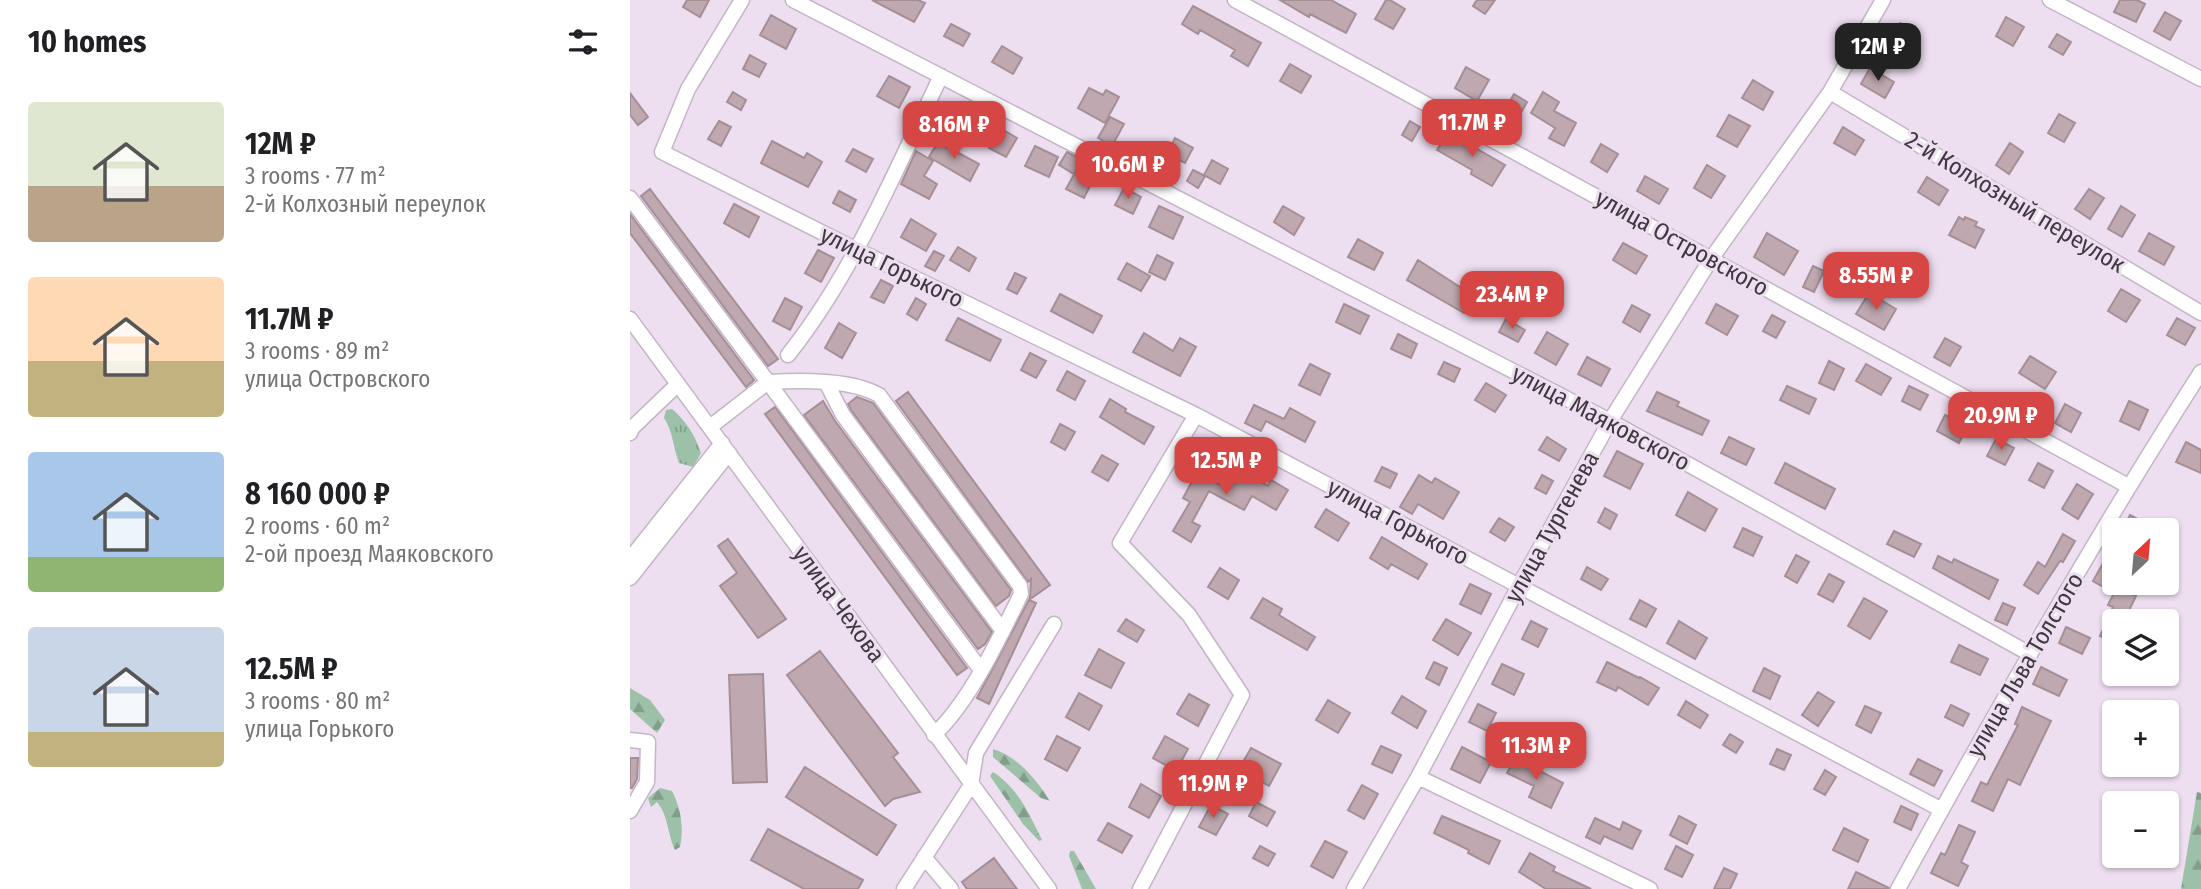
<!DOCTYPE html>
<html lang="en">
<head>
<meta charset="utf-8">
<style>
  body { margin:0; font-family:"Fira Sans Condensed",sans-serif; background:#f2f2f2; color:#202124; height:100vh; display:flex; flex-direction:column; font-size:26px; white-space:nowrap }
  * { box-sizing:border-box; margin:0 }
  p { font-size:23px; color:#757577 }
  .icon { flex:none; width:38px; height:38px; fill:none; stroke:currentColor; stroke-width:2; stroke-linecap:round; stroke-linejoin:round }
  .map { position:relative; flex:1; overflow:hidden }
  .drawer { display:flex; flex-direction:column; background:#fff; width:630px }
  .drawer>* { flex:none }
  .needle { width:46px; rotate:26deg }
  .buttons { position:absolute; left:1472px; top:518px; display:grid; gap:14px }
  .buttons a { display:grid; place-items:center; width:77px; height:77px; border-radius:7px; background:#fff; box-shadow:0 2px 5px #0004; font-size:35px }
  .price { position:absolute; translate:-50% -60px; padding:0 16px; border-radius:14px; background:#d64644; color:#fff; font-size:23px; line-height:46px; filter:drop-shadow(0 2px 4px #0008) }
  .price::after { content:''; position:absolute; left:50%; top:42px; width:21px; height:16px; margin-left:-10px; background:inherit; clip-path:polygon(0 0,100% 0,50% 100%) }
  .price.on { background:#222; color:#fff }
  ul { padding:0; list-style:none }
  li { display:flex; align-items:center; gap:21px; height:175px; padding:0 28px }
  li span { display:grid; place-items:center; flex:none; width:196px; height:140px; border-radius:7px; color:#555 }
  li>.icon { margin-inline-start:auto }
  span .icon { width:84px; height:84px; fill:#fffc; stroke-width:1 }
  li b { font-size:30px }
  h2 { display:flex; justify-content:space-between; align-items:center; height:84px; padding:0 28px; font-size:30px }
  main { display:flex; flex:1; min-height:0 }
  .map>svg:first-child { display:block }
  .grass { fill:url(#grass-tufts) }
  .forest { fill:url(#forest-firs) }
  .building { fill:#bfa8b0; stroke:#a58e96; stroke-width:2 }
  .lines { fill:none; stroke-linecap:round; stroke-linejoin:round }
  .minor-casing { stroke:#c3b4c6; stroke-width:17 }
  .minor { stroke:#fff; stroke-width:14 }
  .labels { text-anchor:middle; stroke-width:6; stroke-linejoin:round; paint-order:stroke }
  .street-label { font-size:24px; fill:#3e383f; stroke:#eddef0 }
</style>
</head>
<body>
<main>
<section class="drawer">
<h2>10 homes<svg class="icon" aria-label="filters" viewBox="0 0 24 24"><path d="M4 7h16M4 17h16"/><circle cx="9" cy="7" r="2"/><circle cx="15" cy="17" r="2"/></svg></h2>
<ul>
<li><span style="background:linear-gradient(#dfe7d0 60%,#b9a48a 0)"><svg class="icon" aria-label="home" viewBox="0 0 24 24"><path d="M3 11l9-7 9 7M6 9v11h12V9"/></svg></span><div><b>12M ₽</b><p>3 rooms · 77 m²</p><p>2-й Колхозный переулок</p></div></li>
<li><span style="background:linear-gradient(#ffd9b3 60%,#c2b280 0)"><svg class="icon" aria-label="home" viewBox="0 0 24 24"><path d="M3 11l9-7 9 7M6 9v11h12V9"/></svg></span><div><b>11.7M ₽</b><p>3 rooms · 89 m²</p><p>улица Островского</p></div></li>
<li><span style="background:linear-gradient(#a9c7e8 75%,#8fb573 0)"><svg class="icon" aria-label="home" viewBox="0 0 24 24"><path d="M3 11l9-7 9 7M6 9v11h12V9"/></svg></span><div><b>8 160 000 ₽</b><p>2 rooms · 60 m²</p><p>2-ой проезд Маяковского</p></div></li>
<li><span style="background:linear-gradient(#c9d6e8 75%,#c2b280 0)"><svg class="icon" aria-label="home" viewBox="0 0 24 24"><path d="M3 11l9-7 9 7M6 9v11h12V9"/></svg></span><div><b>12.5M ₽</b><p>3 rooms · 80 m²</p><p>улица Горького</p></div></li>
</ul>
</section>
<div class="map">
<svg width="1571" height="889" viewBox="0 0 1571 889">
  <defs>
    <pattern id="grass-tufts" width="24" height="20" patternUnits="userSpaceOnUse" patternTransform="scale(1.75)"><rect width="24" height="20" fill="#9cc1a8"/><path d="M3 7l-1-3M5 7V3M7 7l1-3M15 17l-1-3M17 17v-4M19 17l1-3" fill="none" stroke="#819e8a"/></pattern>
    <pattern id="forest-firs" width="22" height="20" patternUnits="userSpaceOnUse" patternTransform="scale(1.75)"><rect width="22" height="20" fill="#9cc1a8"/><path d="M5 1l3.5 6h-7zM16 11l3.5 6h-7z" fill="#819e8a"/></pattern>
  </defs>
  <rect width="100%" height="100%" fill="#eddef0"/>
  <!-- grass -->
  <path class="grass" d="M42 409C56 421 65 435 71 453L63 467 49 463C43 447 43 431 34 418L36 410Z"/>
  <!-- forest -->
  <path class="forest" d="M0 688 20 700 35 720 27 733 0 709Z
    M363 749C388 757 406 779 420 801L411 798 363 757Z
    M363 772C388 788 399 814 412 840L409 841 393 824 360 776Z
    M30 788 42 791C51 809 54 827 50 847L45 850C37 833 39 817 27 802L21 807 18 798Z
    M1567 792 1571 793V889H1551Z
    M440 851H444L466 889H452L439 856Z"/>
  <!-- building -->
  <path class="building" d="M57 0H79L70 17 53 7Z
    M242 0H288L295 3 284 22Z
    M650 0H701L726 14 716 33 680 14 679 17Z
    M756 0H760L775 9 763 29 745 19Z
    M847 0H865L855 14 843 6Z
    M1490 0H1507L1515 4 1506 22 1484 12Z
    M563 6 631 43 618 66 601 56 605 50 570 30 568 34 552 24Z
    M1535 12 1551 21 1540 40 1524 31Z
    M141 15 166 29 156 49 130 35Z
    M1376 17 1394 27 1383 46 1366 36Z
    M1270 23 1283 30 1277 42 1263 35Z
    M321 24 340 34 333 46 314 36Z
    M1427 34 1441 42 1433 55 1419 47Z
    M372 46 392 58 383 74 362 62Z
    M120 55 136 64 129 77 113 69Z
    M660 64 681 76 671 93 650 81Z
    M836 67 859 80 847 101 825 88Z
    M1240 68 1264 82 1255 98 1231 84Z
    M259 76 280 87 269 108 247 96Z
    M1123 80 1143 92 1133 110 1112 98Z
    M459 88 473 95 476 90 489 97 475 123 448 108Z
    M103 92 116 100 111 110 97 102Z
    M913 92 929 102 924 111 946 123 934 146 919 138 925 128 901 113Z
    M0 93 18 117 8 125 0 115Z
    M884 94 897 102 884 125 871 117Z
    M322 105 339 115 332 127 315 118Z
    M1429 114 1445 123 1434 142 1418 133Z
    M1099 115 1120 126 1107 147 1087 136Z
    M480 117 494 124 482 146 468 138Z
    M89 121 101 127 91 146 78 139Z
    M780 121 790 127 782 141 772 135Z
    M1213 127 1234 140 1225 155 1204 143Z
    M370 128 387 138 376 157 359 148Z
    M818 132 875 165 862 186 841 174 842 170 807 150Z
    M545 138 563 148 555 163 537 154Z
    M142 141 174 158 177 153 192 162 178 187 131 163Z
    M308 142 349 164 340 181 299 157Z
    M1380 143 1393 152 1379 174 1366 165Z
    M971 144 988 154 977 172 961 162Z
    M405 146 428 157 419 177 395 166Z
    M223 149 243 159 236 172 216 161Z
    M286 151 303 161 294 176 307 184 299 199 271 184Z
    M437 152 452 160 444 174 429 165Z
    M582 160 598 169 590 184 574 175Z
    M1077 165 1095 176 1081 198 1064 188Z
    M447 169 464 178 454 198 436 189Z
    M563 170 575 176 568 188 557 181Z
    M1015 176 1038 189 1029 204 1007 191Z
    M1297 177 1318 190 1309 205 1288 192Z
    M494 188 511 197 503 214 485 205Z
    M20 189 148 359 138 366 11 196Z
    M1459 189 1474 198 1460 219 1445 209Z
    M209 191 226 200 220 212 203 203Z
    M104 204 129 217 119 237 94 223Z
    M529 206 553 217 543 239 519 227Z
    M653 206 674 218 664 235 644 222Z
    M1491 206 1505 215 1492 237 1478 229Z
    M0 214 124 380 116 387 0 233Z
    M1329 217 1334 220 1335 217 1347 222 1345 226 1354 230 1345 248 1319 235Z
    M281 219 306 234 296 251 271 237Z
    M1137 233 1168 251 1154 275 1124 257Z
    M1519 233 1544 247 1534 265 1509 251Z
    M728 239 753 253 744 270 718 257Z
    M993 243 1017 256 1006 274 983 260Z
    M328 247 346 258 339 271 320 260Z
    M188 250 204 258 191 282 175 273Z
    M304 251 314 256 305 271 295 266Z
    M527 255 543 263 535 280 519 272Z
    M788 260 844 296 834 313 777 280Z
    M497 263 520 276 511 291 488 279Z
    M1183 266 1194 271 1184 292 1173 287Z
    M385 273 396 278 387 294 377 289Z
    M251 280 263 286 254 303 241 297Z
    M1491 289 1510 300 1496 322 1478 311Z
    M1239 293 1266 309 1254 330 1226 314Z
    M430 294 472 316 463 333 421 311Z
    M155 298 172 307 160 330 143 321Z
    M286 298 296 304 287 320 277 314Z
    M714 304 739 316 730 334 706 322Z
    M1086 304 1108 316 1097 335 1076 323Z
    M1002 305 1020 315 1010 332 993 322Z
    M1142 315 1155 322 1146 338 1133 331Z
    M328 318 371 340 360 361 316 340Z
    M1547 318 1565 328 1555 345 1537 335Z
    M876 319 895 330 888 342 869 332Z
    M209 323 226 333 212 358 195 348Z
    M917 332 938 344 926 365 905 353Z
    M514 333 543 351 550 338 566 347 550 376 503 352Z
    M768 334 787 344 781 358 761 349Z
    M1315 338 1331 347 1320 366 1304 357Z
    M400 353 416 361 406 378 391 370Z
    M1400 356 1426 372 1415 389 1389 373Z
    M957 357 980 369 971 386 948 374Z
    M1199 361 1214 369 1204 390 1189 383Z
    M814 362 830 369 824 382 808 374Z
    M680 364 700 374 690 395 669 385Z
    M1236 364 1261 378 1251 395 1226 381Z
    M437 371 455 381 445 400 427 390Z
    M856 383 876 395 865 412 845 400Z
    M1157 386 1186 399 1179 414 1150 400Z
    M1279 386 1298 395 1290 410 1272 401Z
    M278 392 420 585 399 600 406 603 359 704 347 698 400 598 401 579 398 582 266 401Z
    M1027 392 1049 402 1047 406 1079 421 1072 435 1017 411Z
    M227 397 243 403 381 590 379 596 366 606 221 410 218 404Z
    M480 399 496 409 495 412 524 427 514 444 470 417Z
    M193 401 205 421 362 632 355 644 348 649 174 415Z
    M1499 401 1518 410 1509 430 1490 421Z
    M1435 404 1451 413 1441 432 1425 423Z
    M624 405 654 419 660 408 685 422 675 442 636 421 631 431 615 423Z
    M145 407 337 668 327 675 135 414Z
    M1315 415 1337 426 1329 443 1307 431Z
    M430 424 445 432 435 450 421 442Z
    M917 437 936 449 929 461 909 450Z
    M1099 437 1124 449 1116 465 1091 453Z
    M1366 439 1384 448 1375 465 1357 456Z
    M1556 442 1571 450V473L1546 462Z
    M987 451 1013 464 1000 489 974 476Z
    M472 455 488 464 478 481 462 472Z
    M1155 463 1205 489 1195 509 1145 483Z
    M1408 463 1423 471 1414 488 1399 480Z
    M603 467 638 486 641 480 658 490 646 510 622 496 614 510 579 491 562 522 570 526 561 542 543 531 560 502 553 498 567 472 593 486Z
    M752 467 767 474 760 488 745 481Z
    M789 475 802 483 805 478 829 492 813 519 788 504 782 514 770 507Z
    M912 475 923 481 916 494 905 488Z
    M1447 484 1463 494 1448 519 1432 509Z
    M1058 492 1087 509 1075 531 1046 515Z
    M975 508 987 515 980 529 968 522Z
    M696 509 719 523 708 541 685 527Z
    M1500 515 1513 522 1508 530H1492Z
    M869 518 884 527 875 541 860 532Z
    M1113 528 1132 537 1123 556 1104 547Z
    M1264 531 1291 544 1284 557 1257 544Z
    M1433 534 1445 541 1433 562 1430 561 1408 594 1394 585 1408 562 1415 567Z
    M752 537 797 564 788 579 761 564 758 569 740 558Z
    M98 539 156 619 128 638 90 586 107 573 88 546Z
    M1166 555 1179 562 1167 583 1155 576Z
    M1308 556 1322 563 1324 559 1368 580 1359 599 1303 568Z
    M1473 563 1484 569V593L1463 581Z
    M957 567 978 579 971 590 951 579Z
    M590 568 609 580 598 599 578 587Z
    M1199 574 1214 582 1203 602 1188 594Z
    M840 584 861 594 851 614 830 604Z
    M1487 587 1506 596 1494 621H1484V643L1470 636 1483 607 1478 605Z
    M633 598 652 609 649 615 685 637 677 650 621 618Z
    M1234 598 1257 611 1240 639 1218 626Z
    M1010 600 1026 609 1016 627 1000 619Z
    M1373 603 1385 608 1377 625 1365 620Z
    M496 619 514 630 507 642 488 631Z
    M816 619 841 633 828 655 803 640Z
    M901 621 917 629 908 647 892 639Z
    M1049 621 1077 638 1065 659 1037 643Z
    M1436 627 1460 638 1452 654 1429 643Z
    M1329 645 1358 659 1350 675 1321 662Z
    M469 649 494 663 481 688 455 675Z
    M190 651 268 753 263 757 290 792 263 799 255 806 157 675Z
    M804 662 817 668 809 685 796 678Z
    M977 662 1009 678 1010 677 1029 688 1018 705 988 687 986 691 967 682Z
    M872 664 894 674 884 695 862 684Z
    M1411 667 1437 680 1429 696 1403 684Z
    M1134 668 1150 676 1140 699 1123 691Z
    M133 674 137 782 103 783 99 675Z
    M1188 692 1204 702 1188 726 1172 715Z
    M449 693 472 706 459 730 436 717Z
    M559 694 579 705 568 726 547 714Z
    M772 696 796 711 787 728 762 713Z
    M698 700 720 713 708 733 686 720Z
    M1056 701 1078 715 1070 728 1048 715Z
    M848 704 866 713 857 731 839 722Z
    M1321 705 1339 714 1333 726 1315 717Z
    M1235 706 1251 713 1241 733 1226 725Z
    M1392 707 1421 721 1390 785 1378 779 1363 811 1342 801 1351 782 1357 785 1388 725 1385 724Z
    M1100 734 1113 742 1106 753 1093 745Z
    M427 736 450 748 437 771 415 759Z
    M535 736 558 749 546 771 523 758Z
    M751 746 771 755 762 773 742 764Z
    M832 747 861 762 850 783 821 769Z
    M621 748 651 764 639 786 609 769Z
    M1147 749 1161 755 1154 770 1140 764Z
    M886 756 903 764 902 767 933 783 921 808 899 797 904 786 877 773Z
    M0 758H8L7 779 2 788H0Z
    M1288 759 1312 771 1304 786 1280 774Z
    M175 767 266 825 247 855 156 797Z
    M1195 770 1206 777 1195 795 1184 789Z
    M511 784 531 796 519 818 499 807Z
    M732 785 748 794 734 819 718 810Z
    M626 802 645 812 637 826 619 816Z
    M581 805 598 814 586 835 569 827Z
    M1271 806 1288 814 1281 830 1264 822Z
    M812 816 870 841 859 864 838 853 839 850 804 833Z
    M1049 816 1066 825 1057 844 1040 835Z
    M965 818 990 830 993 822 1011 831 1002 849 974 836 970 844 956 837Z
    M478 823 502 836 492 853 468 840Z
    M1329 825 1345 832 1331 862 1338 866 1328 886 1301 873 1311 853 1315 855Z
    M1214 828 1238 840 1228 862 1203 850Z
    M138 829 233 880 228 889H174L121 860Z
    M695 841 717 852 703 878 681 866Z
    M630 846 645 854 638 866 623 858Z
    M1046 846 1063 855 1052 877 1035 869Z
    M900 853 925 867 923 871 961 889H916L889 872Z
    M364 858 387 889H337L332 882Z
    M1094 868 1107 874 1100 889H1084Z
    M1226 872 1259 888 1258 889H1218Z"/>
  <g class="lines">
    <!-- minor casing -->
    <g class="minor-casing">
      <path id="minor" d="M112 0 58 89 32 152 225 249 566 415 1312 810
        M163 0 980 421 1400 654
        M605 0 1498 486
        M1420 0 1571 79
        M1200 92 1571 313
        M0 198 138 382 80 427
        M0 319 419 889
        M158 355C224 272 265 171 311 76
        M138 382C170 380 221 379 249 395L390 586 391 594C369 639 340 701 304 735
        M138 382 351 670
        M197 384 213 415 373 631
        M0 433 2 428 48 384
        M0 559 92 443
        M0 578 99 453
        M0 740 18 742 17 782 0 811
        M788 777 1020 889
        M294 857 321 889
        M274 889 341 785 346 753 424 624
        M510 889 612 695 559 615 490 543 566 415
        M724 889 788 777 889 586 980 421 1081 259 1200 92 1253 0
        M1268 889C1364 714 1463 540 1571 372"/>
    </g>
    <!-- minor -->
    <use href="#minor" class="minor"/>
  </g>
  <g class="labels">
    <!-- street labels -->
    <g class="street-label">
      <text transform="translate(1385 202) rotate(31)" y="8">2-й Колхозный переулок</text>
      <text transform="translate(1052 243) rotate(29)" y="8">улица Островского</text>
      <text transform="translate(262 267) rotate(26)" y="8">улица Горького</text>
      <text transform="translate(971 418) rotate(28)" y="8">улица Маяковского</text>
      <text transform="translate(768 522) rotate(28)" y="8">улица Горького</text>
      <text transform="translate(922 527) rotate(-61)" y="8">улица Тургенева</text>
      <text transform="translate(209 604) rotate(54)" y="8">улица Чехова</text>
      <text transform="translate(1395 665) rotate(-60)" y="8">улица Льва Толстого</text>
    </g>
  </g>
</svg>
<div class="buttons">
<a><svg class="needle" viewBox="-14 -14 28 28"><path d="M0-13l5 13h-10z" fill="#e53935"/><path d="M0 13l5-13h-10z" fill="#757577"/></svg></a>
<a><svg class="icon" aria-label="layers" viewBox="0 0 24 24"><path d="M12 4l9 5-9 5-9-5zM3 14l9 5 9-5"/></svg></a>
<a>+</a>
<a>−</a>
</div>
<b class="price on" style="left:1248px;top:83px">12M ₽</b>
<b class="price" style="left:842px;top:159px">11.7M ₽</b>
<b class="price" style="left:324px;top:161px">8.16M ₽</b>
<b class="price" style="left:498px;top:201px">10.6M ₽</b>
<b class="price" style="left:1246px;top:312px">8.55M ₽</b>
<b class="price" style="left:882px;top:331px">23.4M ₽</b>
<b class="price" style="left:1371px;top:452px">20.9M ₽</b>
<b class="price" style="left:596px;top:497px">12.5M ₽</b>
<b class="price" style="left:906px;top:782px">11.3M ₽</b>
<b class="price" style="left:583px;top:820px">11.9M ₽</b>
</div>
</main>
</body>
</html>
